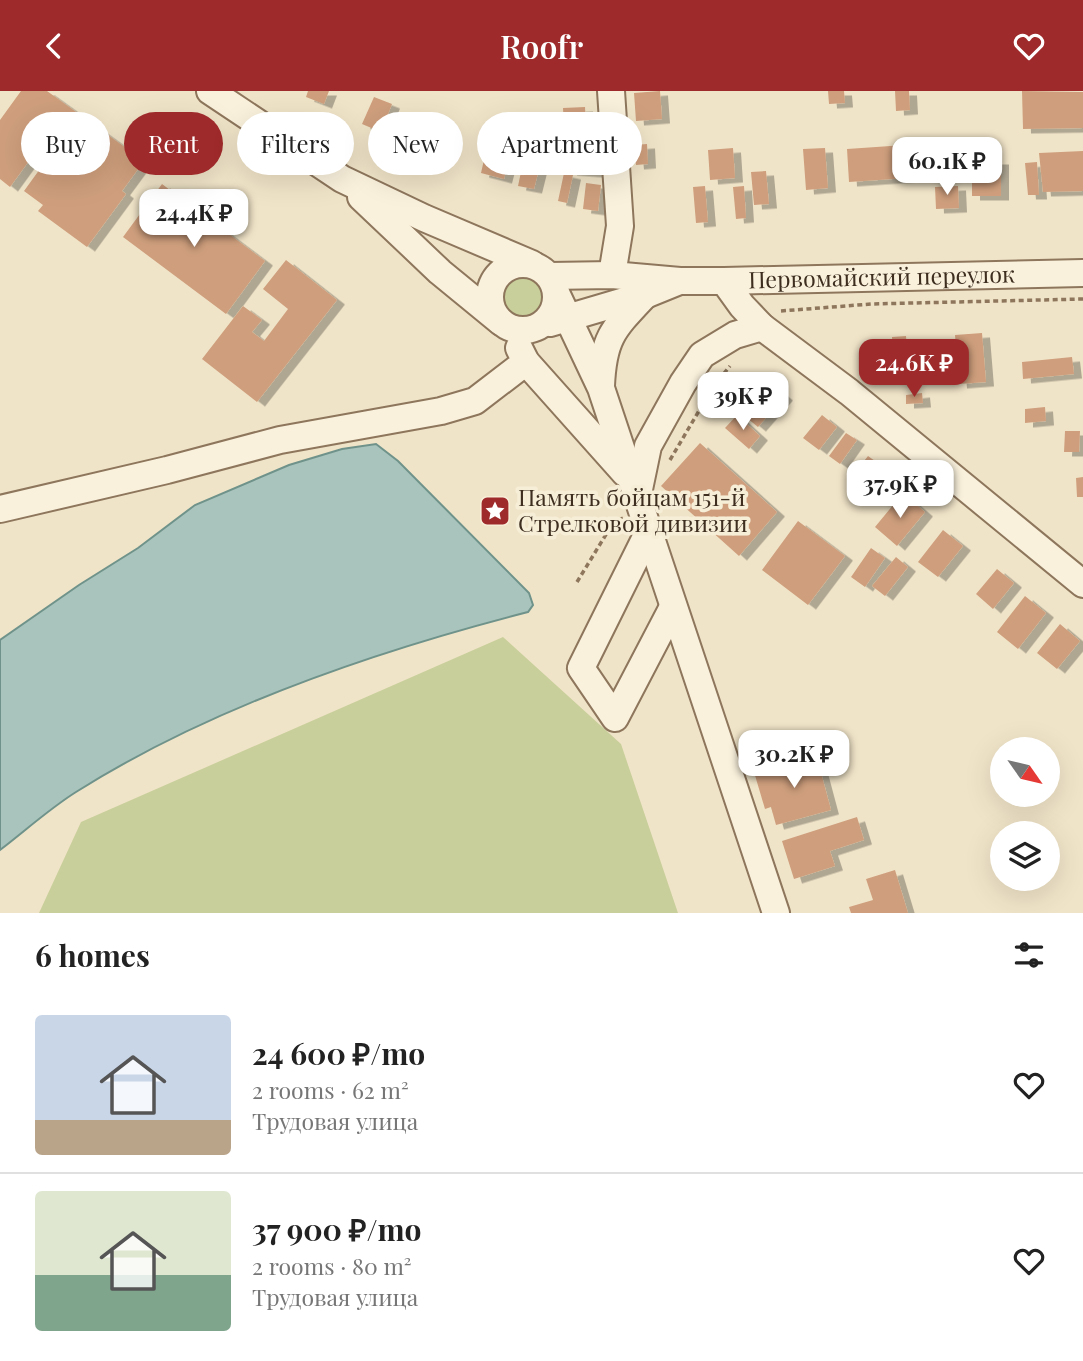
<!DOCTYPE html>
<html lang="en">
<head>
<meta charset="utf-8">
<style>
  body { margin:0; font-family:"Playfair Display",serif; background:#f2f2f2; color:#222; height:100vh; display:flex; flex-direction:column; font-size:26px; white-space:nowrap }
  * { box-sizing:border-box; margin:0 }
  p { font-size:23px; color:#767676 }
  .icon { flex:none; width:38px; height:38px; fill:none; stroke:currentColor; stroke-width:2; stroke-linecap:round; stroke-linejoin:round }
  .map { position:relative; height:822px; overflow:hidden }
  .details { display:flex; flex-direction:column; background:#fff; flex:1 }
  .details>* { flex:none }
  .hud { position:absolute; left:21px; top:21px; width:700px; height:63px; display:flex; gap:14px }
  .needle { width:46px; rotate:124deg }
  .buttons { position:absolute; left:990px; top:646px; display:grid; gap:14px }
  .buttons a { display:grid; place-items:center; width:70px; height:70px; border-radius:50%; background:#fff; box-shadow:0 7px 28px #0002; font-size:35px }
  .price { position:absolute; translate:-50% -60px; padding:0 16px; border-radius:14px; background:#fff; color:#222; font-size:23px; line-height:46px; filter:drop-shadow(0 2px 4px #0008) }
  .price::after { content:''; position:absolute; left:50%; top:42px; width:21px; height:16px; margin-left:-10px; background:inherit; clip-path:polygon(0 0,100% 0,50% 100%) }
  .price.on { background:#9e2a2b; color:#fff }
  ul { padding:0; list-style:none }
  li { display:flex; align-items:center; gap:21px; height:175px; padding:0 35px }
  li+li { border-top:2px solid #e0e0e0 }
  li span { display:grid; place-items:center; flex:none; width:196px; height:140px; border-radius:7px; color:#555 }
  li>.icon { margin-inline-start:auto }
  span .icon { width:84px; height:84px; fill:#fffc; stroke-width:1 }
  li b { font-size:30px }
  h2 { display:flex; justify-content:space-between; align-items:center; height:84px; padding:0 35px; font-size:30px }
  .tag { padding:0 24px; border-radius:32px; background:#fff; box-shadow:0 7px 28px #0002; font-size:24px; line-height:63px }
  .tag.on { background:#9e2a2b; color:#fff }
  header { display:flex; justify-content:space-between; align-items:center; height:91px; padding:0 35px; background:#9e2a2b; color:#fff; font-size:32px; font-weight:600 }
  .map>svg:first-child { display:block }
  .green { fill:#c9cf9b }
  .water { fill:#a9c4bc; stroke:#6f938a; stroke-width:2 }
  .building { fill:#cf9f7d; filter:url(#shadow) }
  .lines { fill:none; stroke-linecap:round; stroke-linejoin:round }
  .minor-casing { stroke:#8d765c; stroke-width:30 }
  .path { stroke:#8d765c; stroke-width:3.5; stroke-dasharray:5 3.5; stroke-linecap:butt }
  .minor { stroke:#faf1dc; stroke-width:26 }
  .labels { text-anchor:middle; stroke-width:7; stroke-linejoin:round; paint-order:stroke }
  .street-label { font-size:23px; fill:#3d2e20; stroke:#f7eed8 }
  .poi-label { font-size:23px; fill:#3d2e20; stroke:#f7eed8; text-anchor:start }
</style>
</head>
<body>
<header><svg class="icon" aria-label="back" viewBox="0 0 24 24"><path d="M15 5l-7 7 7 7"/></svg>Roofr<svg class="icon" aria-label="heart" viewBox="0 0 24 24"><path d="M12 20l-8-8c-3-5 5-10 8-4 3-6 11-1 8 4z"/></svg></header>
<div class="map">
<svg width="1083" height="822" viewBox="0 0 1083 822">
  <defs>
    <filter id="shadow"><feDropShadow dx="8" dy="4.5" stdDeviation="0" flood-color="#0004"/></filter>
  </defs>
  <rect width="100%" height="100%" fill="#f0e4c8"/>
  <!-- green -->
  <path class="green" d="M503 205a22 22 0 1 1 44 0a22 22 0 1 1-44 0Z
    M503 546 621 653 678 822H39L81 731Z"/>
  <!-- water -->
  <path class="water" d="M376 353 398 370 529 502 533 514 528 521C376 560 209 617 76 701 49 718 25 740 0 759V549L79 494 138 457 195 414 289 374 342 358Z"/>
  <!-- building -->
  <path class="building" d="M21 0H47L144 70 122 100 126 103 87 156 38 120 43 114 24 100 58 53 47 45 10 96 0 88V29Z
    M308 0H329L324 13 306 6Z
    M660 0 662 28 636 30 634 2Z
    M828 0H844L845 12 829 13Z
    M895 0H909L910 19 896 20Z
    M1022 0 1083 1V37L1023 38Z
    M374 6 392 13 381 41 362 33Z
    M585 16 586 35 564 36 563 17Z
    M426 27 440 31 432 60 418 56Z
    M488 51 512 57 504 88 481 82Z
    M647 53 648 73 636 74 634 54Z
    M905 54 907 87 849 91 847 58Z
    M733 57 735 87 710 89 708 59Z
    M825 57 828 97 806 99 803 58Z
    M1083 60V100L1043 101 1039 62Z
    M570 61 596 63 595 82 569 80Z
    M525 62 542 66 534 98 518 95Z
    M972 69H1001V105H972Z
    M1037 71 1039 104H1028L1025 72Z
    M766 80 769 113 754 114 751 81Z
    M564 82 573 84 567 112 558 110Z
    M586 92 601 94 598 120 583 118Z
    M162 93 265 170 226 223 123 146Z
    M705 95 708 131 696 132 693 96Z
    M744 95 746 127 736 128 733 96Z
    M958 95 959 117 936 118 935 96Z
    M286 169 337 209 257 311 202 268 243 215 262 229 252 241 264 250 288 218 263 198Z
    M982 242 986 291 959 293 955 244Z
    M906 245 909 287 895 288 892 246Z
    M1072 266 1074 283 1023 288 1022 271Z
    M757 281 785 305 758 336 730 313Z
    M922 302 923 312 906 313V304Z
    M1045 316 1046 330 1025 332V318Z
    M737 324 760 345 749 358 725 337Z
    M822 324 837 336 819 359 803 347Z
    M1065 340H1080L1079 361H1064Z
    M846 342 857 349 840 373 829 365Z
    M700 352 777 421 739 465 661 395Z
    M868 365 882 375 861 403 847 392Z
    M1083 386V406H1077L1076 387Z
    M903 402 925 421 897 455 875 436Z
    M798 430 845 465 808 514 762 479Z
    M943 439 963 455 938 486 918 471Z
    M871 457 885 467 865 496 851 486Z
    M896 466 908 476 885 505 872 495Z
    M997 478 1014 492 993 518 976 503Z
    M1025 505 1046 522 1018 558 997 541Z
    M1060 533 1080 550 1057 578 1037 562Z
    M816 663 831 719 776 734 771 716 765 718 754 681Z
    M857 726 864 749 830 760 835 775 794 788 782 750Z
    M895 779 908 822H851L849 816 873 809 866 788Z"/>
  <g class="lines">
    <!-- minor casing -->
    <g class="minor-casing">
      <g id="minor">
        <path d="M210 0 342 88 424 127 532 173"/>
        <path d="M611 0 620 135 612 184"/>
        <path d="M361 106 440 181 501 231"/>
        <circle cx="523" cy="206" r="33"/>
        <path id="s1" d="M550 185 612 184 680 190H724L1083 182"/>
        <path d="M724 190 742 215 762 236 849 301 1083 493"/>
        <path d="M557 204 601 297 776 822"/>
        <path d="M550 232 645 204 677 191"/>
        <path d="M519 257 526 271 625 382"/>
        <path d="M601 295C603 247 613 238 645 204"/>
        <path d="M638 403 648 355 683 292 702 264 735 244 762 236"/>
        <path d="M0 418 167 379 280 349 441 320 475 310 526 271"/>
        <path d="M649 440 581 577 615 627 673 516"/>
      </g>
    </g>
    <!-- path -->
    <path class="path" d="M781 220 871 213 1083 208
      M670 369 713 296 730 275
      M577 491 613 432 623 427"/>
    <!-- minor -->
    <use href="#minor" class="minor"/>
  </g>
  <!-- icons -->
  <defs>
    <g id="sight-square" transform="scale(1.575)"><rect x="-9" y="-9" width="18" height="18" rx="4" fill="#9e2a2b" stroke="#f7eed8"/><path d="M0-6L1.8-2.2L6-1.7L2.9 1.2L3.7 5.4L0 3.3L-3.7 5.4L-2.9 1.2L-6-1.7L-1.8-2.2Z" fill="#fff"/></g>
  </defs>
  <g fill-rule="evenodd">
    <use href="#sight-square" x="495" y="420"/>
  </g>
  <g class="labels">
    <!-- street labels -->
    <g class="street-label">
      <text dy="8" stroke="none"><textPath href="#s1" startOffset="332">Первомайский переулок</textPath></text>
    </g>
    <!-- poi labels -->
    <g class="poi-label">
      <text x="518" y="415">Память бойцам 151-й<tspan x="518" dy="26">Стрелковой дивизии</tspan></text>
    </g>
  </g>
</svg>
<div class="buttons">
<a><svg class="needle" viewBox="-14 -14 28 28"><path d="M0-13l5 13h-10z" fill="#e53935"/><path d="M0 13l5-13h-10z" fill="#767676"/></svg></a>
<a><svg class="icon" aria-label="layers" viewBox="0 0 24 24"><path d="M12 4l9 5-9 5-9-5zM3 14l9 5 9-5"/></svg></a>
</div>
<b class="price" style="left:947px;top:106px">60.1K ₽</b>
<b class="price" style="left:194px;top:158px">24.4K ₽</b>
<b class="price on" style="left:914px;top:308px">24.6K ₽</b>
<b class="price" style="left:743px;top:341px">39K ₽</b>
<b class="price" style="left:900px;top:429px">37.9K ₽</b>
<b class="price" style="left:794px;top:699px">30.2K ₽</b>
<div class="hud">
<a class="tag">Buy</a>
<a class="tag on">Rent</a>
<a class="tag">Filters</a>
<a class="tag">New</a>
<a class="tag">Apartment</a>
</div>
</div>
<section class="details">
<h2>6 homes<svg class="icon" aria-label="filters" viewBox="0 0 24 24"><path d="M4 7h16M4 17h16"/><circle cx="9" cy="7" r="2"/><circle cx="15" cy="17" r="2"/></svg></h2>
<ul>
<li><span style="background:linear-gradient(#c9d6e8 75%,#b9a48a 0)"><svg class="icon" aria-label="home" viewBox="0 0 24 24"><path d="M3 11l9-7 9 7M6 9v11h12V9"/></svg></span><div><b>24 600 ₽/mo</b><p>2 rooms · 62 m²</p><p>Трудовая улица</p></div><svg class="icon" aria-label="heart" viewBox="0 0 24 24"><path d="M12 20l-8-8c-3-5 5-10 8-4 3-6 11-1 8 4z"/></svg></li>
<li><span style="background:linear-gradient(#dfe7d0 60%,#7fa58c 0)"><svg class="icon" aria-label="home" viewBox="0 0 24 24"><path d="M3 11l9-7 9 7M6 9v11h12V9"/></svg></span><div><b>37 900 ₽/mo</b><p>2 rooms · 80 m²</p><p>Трудовая улица</p></div><svg class="icon" aria-label="heart" viewBox="0 0 24 24"><path d="M12 20l-8-8c-3-5 5-10 8-4 3-6 11-1 8 4z"/></svg></li>
</ul>
</section>
</body>
</html>
